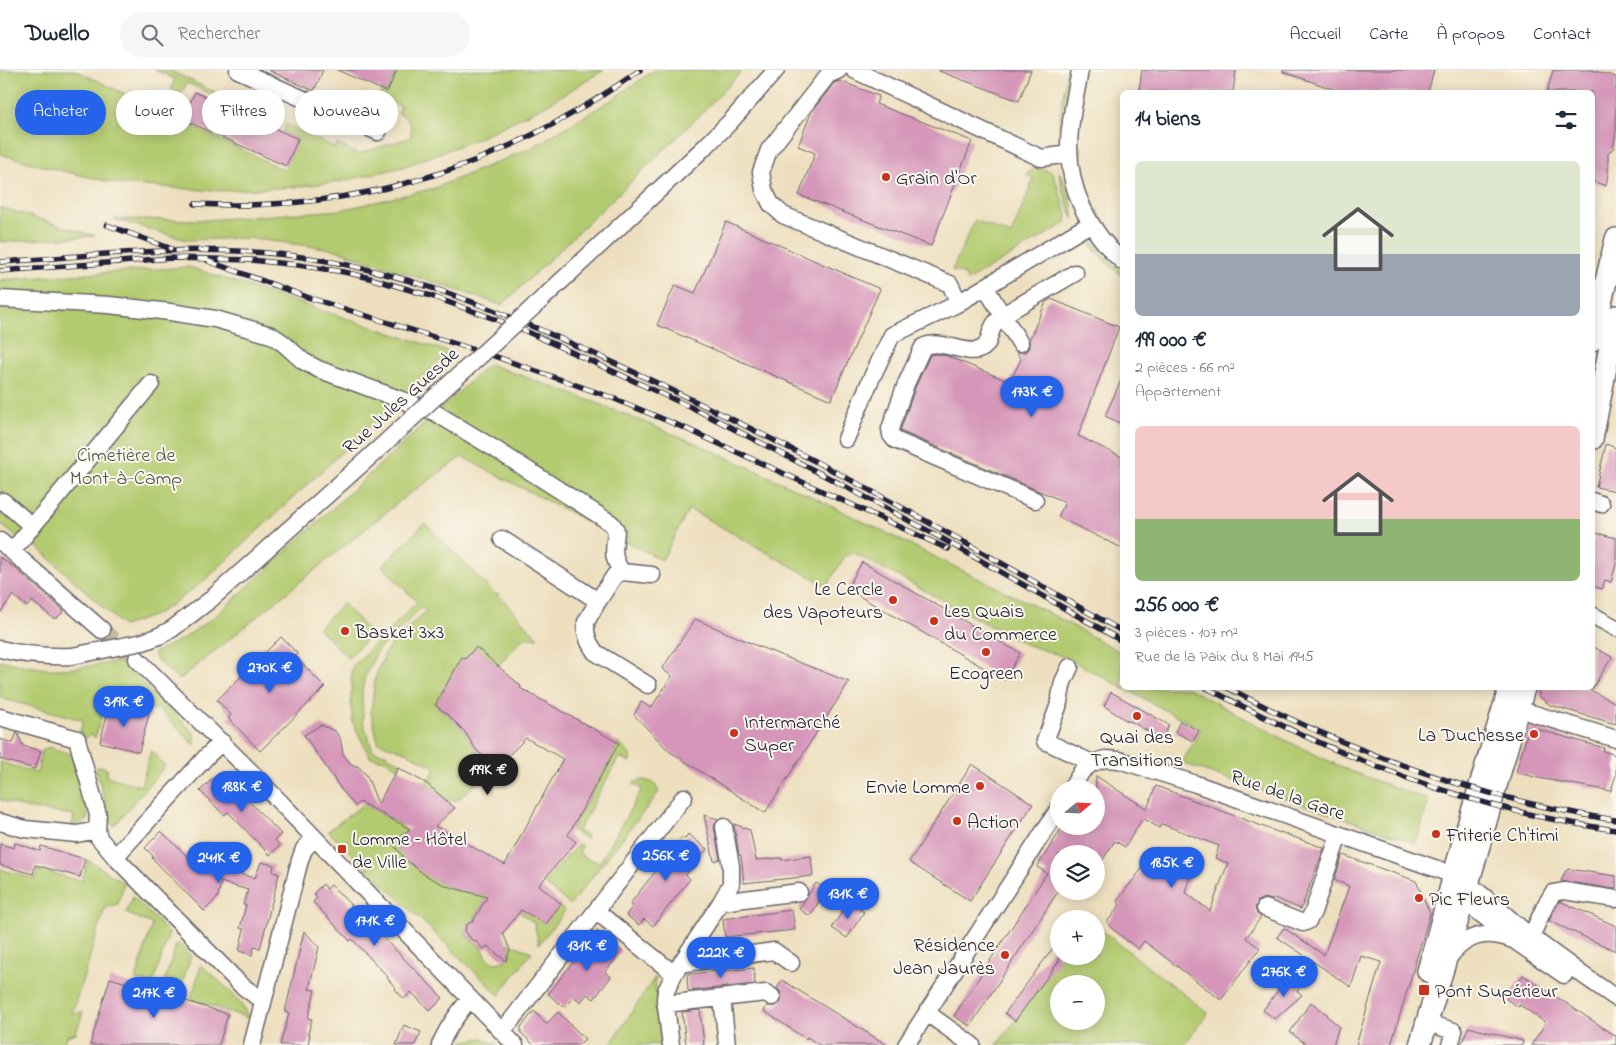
<!DOCTYPE html>
<html lang="fr">
<head>
<meta charset="utf-8">
<style>
  body { margin:0; font-family:"Indie Flower",sans-serif; background:#f6f6f7; color:#1f2937; height:100vh; display:flex; flex-direction:column; font-size:19px; white-space:nowrap }
  * { box-sizing:border-box; margin:0 }
  p { font-size:16px; color:#747a83 }
  .icon { flex:none; width:28px; height:28px; fill:none; stroke:currentColor; stroke-width:2; stroke-linecap:round; stroke-linejoin:round }
  .map { position:relative; flex:1; overflow:hidden }
  .panel { position:absolute; left:1120px; top:20px; width:475px; height:600px; display:flex; flex-direction:column; background:#fff; border-radius:8px; box-shadow:0 2px 12px #0003 }
  .panel>* { flex:none }
  .banner { position:absolute; left:15px; top:20px; width:475px; height:45px; display:flex; gap:10px }
  .needle { width:32px; rotate:71deg }
  .fabs { position:absolute; left:1050px; top:710px; display:grid; gap:10px }
  .fabs a { display:grid; place-items:center; width:55px; height:55px; border-radius:50%; background:#fff; box-shadow:0 2px 12px #0003; font-size:25px }
  .price { position:absolute; translate:-50% -42px; padding:0 11px; border-radius:18px; background:#2563eb; color:#fff; font-size:16px; line-height:32px; filter:drop-shadow(0 1px 2px #0008) }
  .price::after { content:''; position:absolute; left:50%; top:30px; width:15px; height:11px; margin-left:-8px; background:inherit; clip-path:polygon(0 0,100% 0,50% 100%) }
  .price.active { background:#222; color:#fff }
  ul { padding:0; list-style:none }
  li { display:grid; align-content:center; gap:10px; height:265px; padding:0 15px }
  li span { display:grid; place-items:center; height:155px; border-radius:8px; color:#555 }
  li>.icon { margin-inline-start:auto }
  span .icon { width:90px; height:90px; fill:#fffc; stroke-width:1 }
  li b { font-size:21px }
  h2 { display:flex; justify-content:space-between; align-items:center; height:60px; padding:0 15px; font-size:21px }
  .pill { padding:0 18px; border-radius:22px; background:#fff; box-shadow:0 2px 12px #0003; font-size:18px; line-height:45px }
  .pill.active { background:#2563eb; color:#fff }
  header { display:flex; align-items:center; gap:30px; box-sizing:border-box; height:70px; padding:0 25px; background:#fff; border-bottom:1px solid #e0e1e3 }
  header strong { font-size:24px }
  nav { display:flex; gap:28px; margin-inline-start:auto; font-size:18px }
  .search { width:350px; height:45px; background:#f6f6f7; display:flex; align-items:center; gap:12px; box-sizing:border-box; padding:0 18px; border-radius:28px; color:#747a83; font-size:19px }
  .map>svg:first-child { display:block }
  .green { fill:#b3cb70; stroke:#6a7656; fill-rule:evenodd }
  .building { fill:#d696b9 }
  .lines { fill:none; stroke-linecap:round; stroke-linejoin:round }
  .minor-tunnel { stroke:#c4b9a4; stroke-width:16; stroke-dasharray:16 8; stroke-linecap:butt }
  .minor-casing { stroke:#696469; stroke-width:19 }
  .major-casing { stroke:#696469; stroke-width:24 }
  .minor { stroke:#fff; stroke-width:16 }
  .major { stroke:#fff; stroke-width:21 }
  .rail-casing { stroke:#22223b; stroke-width:5.5 }
  .rail { stroke:#fbf7ec; stroke-width:4; stroke-dasharray:11; stroke-linecap:butt }
  .minor-bridge-casing { stroke:#696469; stroke-width:19; stroke-linecap:butt }
  .minor-bridge { stroke:#fff; stroke-width:16 }
  .poi-dot { fill:#c8321e; stroke:#fbf7ec; stroke-width:2 }
  .labels { text-anchor:middle; stroke-width:4; stroke-linejoin:round; paint-order:stroke }
  .poi-label { font-size:20px; fill:#22223b; stroke:#fbf7ec; text-anchor:start }
  .street-label { font-size:20px; fill:#22223b; stroke:#fbf7ec }
  .park-label { font-size:20px; fill:#4e554b; stroke:#fbf7ec }
</style>
</head>
<body>
<header>
<strong>Dwello</strong>
<div class="search"><svg class="icon" aria-label="search" viewBox="0 0 24 24"><circle cx="10" cy="10" r="6"/><path d="M15 15l6 6"/></svg>Rechercher</div>
<nav><a>Accueil</a><a>Carte</a><a>À propos</a><a>Contact</a></nav>
</header>
<div class="map">
<svg width="1616" height="975" viewBox="0 0 1616 975">
  <rect width="100%" height="100%" fill="#fbf7ec"/>
  <filter id="ink" filterUnits="userSpaceOnUse"><feTurbulence type="fractalNoise" baseFrequency=".02" numOctaves="2"/><feDisplacementMap in="SourceGraphic" scale="10" xChannelSelector="R" yChannelSelector="G"/><feConvolveMatrix kernelMatrix="1 2 1 2 8 2 1 2 1" color-interpolation-filters="sRGB"/></filter>
  <filter id="wash" filterUnits="userSpaceOnUse"><feTurbulence type="fractalNoise" baseFrequency=".0096" numOctaves="4" result="noise"/><feDisplacementMap in="SourceGraphic" scale="20" xChannelSelector="R" yChannelSelector="G"/><feGaussianBlur stdDeviation="1.12" result="paint"/><feColorMatrix in="noise" values="0 0 0 0 0 0 0 0 0 0 0 0 0 0 0 0 0 1.4 0 .05"/><feComposite in="paint" operator="in"/></filter>
  <g filter="url(#wash)">
    <rect width="100%" height="100%" fill="#eddfbe"/>
    <!-- green -->
    <path class="green" d="M0 0H75L284 100 298 69 283 62 286 54 335 78 337 74 358 84 411 67C412 55 410 49 398 43L401 36 391 32 387 38 376 33 382 20 387 22 397 0H604L546 35 479 68 403 97 343 111 295 117 217 121 118 114 46 97 0 84Z
      M155 0H168L280 52 278 55 187 13 181 24 171 19 175 9Z
      M654 0H743L689 56 502 235 333 179 248 168 187 170 114 149 206 150 341 140 435 118 531 78 613 29Z
      M1067 0H1072L1062 60 1058 59Z
      M1077 75H1081C1080 112 1096 148 1122 174V180C1088 147 1080 121 1077 75Z
      M1033 99H1044L1053 103 1067 145 1066 153 967 211 965 205 952 200 975 150 1011 165 1034 108 1026 105Z
      M1059 102C1066 112 1075 137 1073 149L1062 118Z
      M0 137 95 166 0 172Z
      M1085 168 1094 173 1106 187 1122 200V206L1104 190Z
      M189 197 449 282 205 510 173 534 153 546 123 556 29 469 16 467 0 453V210Z
      M489 294 594 332 698 374 813 427 1051 544 1122 583V618H1188L1287 671 1350 701 1429 730 1416 773 1182 693 1201 659 1065 587 1025 574 854 483 845 486 827 516 689 439 662 490 462 387 405 427 179 610 157 590 154 583 184 568 217 545Z
      M425 453 496 525 498 524 538 568H523L498 596 476 577 465 589 462 588 435 635 448 645 465 662 477 681 491 693 490 702 457 730H446L426 713 436 698 408 683 378 672 371 642 375 608 385 583 393 572 426 541 422 537 378 580 365 606 362 621 363 651 373 681 385 684 401 693 398 698 385 690 370 687 353 653 351 636 352 597 417 532 382 496Z
      M343 534 372 564 348 588 318 558Z
      M0 590C16 594 34 598 50 599 74 600 98 594 121 591L194 663 195 676 159 639 158 640 107 627 95 668 91 664 85 669 80 662 83 650 0 628Z
      M619 673 631 686 630 692 619 687 578 761 587 766 586 769 571 760Z
      M49 677 71 684 88 744 87 750 72 756 74 745 26 738 0 730V692L37 703 42 681Z
      M151 680 165 696 114 756 110 751 96 698 102 696 108 700 106 706 141 716Z
      M644 710 654 713 659 722 570 835 544 813 578 774 582 776 579 784 590 790 600 792 642 719 633 714 636 712Z
      M364 734 400 754 407 761 392 773C418 804 447 822 488 826L472 852 466 856 465 861 467 866 482 878 488 889 496 893 505 891 510 883 508 873 532 882 499 925 328 761Z
      M88 790 124 813 118 834 105 838 72 944 83 942 76 963 67 966 64 975H0V799L35 809 38 800 82 811Z
      M133 827 169 863 153 914 136 910 152 854 126 843Z
      M559 836 565 841 539 874 534 853 519 842 521 840Z
      M1096 856 1208 943 1184 975H997L1062 886H1096ZM1059 914H1096V951H1059Z
      M177 872 191 886 179 923 162 918Z
      M201 895C216 909 243 929 248 948L191 929Z
      M655 907 661 975H610Z
      M482 968 498 975H460L464 971Z"/>
    <g id="blocks">
      <!-- building -->
      <path class="building" d="M268 0H323L314 21Z
        M337 0H397L387 22Z
        M939 0H1031L1019 31 939 1Z
        M1142 0H1236L1233 22H1139Z
        M1283 0H1434L1428 22H1342L1283 2Z
        M1553 0H1592L1616 7V62L1613 79 1608 83V104L1606 116 1592 111V22H1547Z
        M840 11 879 26 876 34 972 71 931 176 799 125 815 83 798 76 811 43 834 13Z
        M195 22 298 69 286 96 182 49Z
        M726 152 880 219 831 330 657 255 675 215 695 223Z
        M1051 229 1119 257 1078 366 1122 387V478L1058 447 1065 432 900 361 915 318 930 285 937 284 947 286 1010 312 1021 289 1016 282H1025L1029 278V270L1046 232Z
        M1122 308V354L1105 346Z
        M1606 374 1616 378V421L1596 417Z
        M1596 463 1616 468V494L1611 512 1605 510 1602 519 1592 516V476Z
        M0 487 14 497 64 541 57 548H53L32 531 27 537 13 525 0 543Z
        M862 492 1020 583 1005 610 847 519Z
        M695 549 760 577 849 612 765 743 669 681 634 645 641 632 651 638 672 606 662 599Z
        M281 567 298 584 295 586 325 617 260 681 228 648 231 645 217 630Z
        M1592 576 1612 587 1592 619Z
        M476 577 521 616 520 618 619 673 568 765 576 772 539 815 561 834 546 854 521 840 503 863 510 880 506 891 487 876 484 880 478 873 470 868 465 861 466 855 473 851 487 827 446 816 425 805 405 789 392 773 410 759 360 732 355 736 341 719 304 665 321 655 335 661 340 668 343 684 346 688 351 694 359 697 367 706 378 734 398 698 426 713 455 738 435 756 505 795 563 689 526 668 497 697 477 681 465 662 448 645 435 635 462 587 465 589Z
        M1537 618H1586L1616 633V654L1550 635 1540 627Z
        M1111 622 1169 655 1162 669 1130 651 1129 652 1104 636Z
        M110 634 149 644 139 682 100 672Z
        M1180 651 1199 661 1193 671 1175 662Z
        M1529 657 1604 678 1603 681 1616 685V705L1611 721 1538 708 1516 702Z
        M17 662 23 676 41 681 35 699 0 689V669L13 673Z
        M972 694 1033 734 970 831 909 792Z
        M224 706 281 764 275 770 280 775 270 785 228 742 224 745 200 721 213 708 217 713Z
        M1096 706 1147 739 1156 716 1280 763V762L1324 778 1301 839 1274 828 1272 830 1264 828 1258 831 1255 839 1257 844 1261 847 1246 868 1260 878 1221 930 1144 871 1138 879 1111 858 1107 852 1120 835 1117 831 1144 796 1148 798 1156 788 1174 796 1178 792 1191 803 1185 822 1210 841 1228 793 1215 788 1219 776 1162 754 1159 758 1143 748 1125 777 1115 771 1096 800V784H1059V820L970 956 954 946 1047 803 1037 797 1063 756H1096Z
        M704 745 718 749 715 753 714 758 720 789 714 791Z
        M734 754 750 760 756 790 781 788V790L811 786 813 806 744 813 741 785H739Z
        M161 761 190 789 207 772 230 796 229 801 255 808 261 792 274 795 273 802 279 804 260 879 254 877 252 885 239 881 244 859 240 858 246 835H243L248 820 221 812 218 827 204 841 152 788 153 786 145 778Z
        M688 764 707 779 686 805 690 809 653 856 644 849 639 855 626 845 633 836 630 834 682 767 685 769Z
        M15 773 40 781 41 776 85 789 80 807 35 795 33 804 0 795V774L14 778Z
        M1343 785 1416 811 1430 843 1391 975H1356L1381 892 1361 886 1351 917 1277 867 1284 858 1324 885 1349 816 1334 810Z
        M1568 799 1616 806V819L1561 811 1565 802Z
        M816 813 826 820 810 846 799 839Z
        M323 814 327 819 331 815 443 928 430 941 411 922 404 929 395 919 396 918 387 908 388 907 352 869 350 871 313 832 317 828 314 823Z
        M848 832 864 842 847 868 832 858Z
        M1559 832H1562L1616 856V881L1549 851Z
        M792 840 795 860 725 867 723 849Z
        M304 861 319 877 309 919 315 920 308 948 312 949 308 964H310L308 975H280L289 943 285 942Z
        M597 861 622 881 605 902 611 907 594 929 587 924 581 932 574 927 564 937 548 924Z
        M1059 870V891L1015 951 1005 943Z
        M754 898 755 914 688 921 687 904Z
        M1290 905 1303 914 1297 921 1302 925 1275 949 1263 940Z
        M1523 905 1616 966V975H1531L1546 953 1520 935 1519 937 1506 929Z
        M110 908 228 944 219 975H90Z
        M782 910 806 925 887 975H819L807 967 806 969 764 941 767 936H776L781 932V923L777 918Z
        M1311 932 1328 945 1327 946 1339 956 1333 975H1307L1290 962Z
        M700 940 704 975H686L682 942Z
        M534 941 546 954 558 942 585 969 578 975H534L521 963V957Z
        M404 955 421 962 415 975H396Z
        M1468 957 1523 971 1522 975H1461Z"/>
    </g>
  </g>
  <g filter="url(#ink)">
    <use href="#blocks" fill-opacity="0" stroke="#696469" stroke-width="1"/>
    <g class="lines">
      <!-- minor-tunnel -->
      <path class="minor-tunnel" d="M102 560 131 584"/>
      <!-- minor casing -->
      <g class="minor-casing">
        <path id="minor" d="M238 0 378 62
          M839 0 828 5 769 80 761 102 764 120 771 134 783 145 950 214 959 233
          M854 0 1041 88 1069 84
          M1080 0C1076 25 1069 51 1069 76 1069 121 1089 161 1122 191
          M985 217 1020 273
          M0 229 109 235 170 242 215 249 271 265 283 273 303 291 318 299 434 342 495 379 611 453 616 460C615 479 610 485 622 502
          M541 230 707 75 731 51 776 0
          M846 369 870 311 892 265 955 235 1090 154
          M1035 430 895 370 891 365 890 359 906 314 923 277C941 267 967 288 983 278 990 273 989 264 993 257 995 252 999 249 1003 245L1075 203
          M3 431 32 456
          M1592 431 1601 434
          M502 469 598 531
          M0 471 102 560
          M12 481 151 314
          M1592 545 1616 558
          M159 566 172 559 210 530 374 383
          M0 579C24 585 47 587 72 586
          M137 589 249 700 515 975
          M1070 597 1063 612 1058 637 1045 671 1092 693
          M648 615 595 582 589 572 586 562V552L598 531 615 505 622 502 652 505
          M1511 630 1514 636 1518 639 1616 669
          M0 647 77 669 98 745 97 760 99 768 115 787 241 915 256 926 264 929
          M1071 719 1082 701 1092 693 1105 689 1119 690 1196 714 1440 800 1468 813 1531 867 1580 903 1616 928
          M0 752 25 759 77 764 97 760
          M115 787 207 686 222 672
          M1456 824 1515 871 1564 905
          M721 832 799 822
          M1265 838 1303 853 1308 851 1313 842 1339 765
          M596 841 674 904
          M1531 867 1545 836 1553 823 1564 821 1616 829
          M1447 890C1463 867 1483 859 1510 869
          M682 891 686 893 774 881 791 893
          M722 928 727 975
          M665 934 766 923 772 927
          M927 943 972 975
          M1427 953 1454 961 1450 975
          M501 961 510 952 684 727
          M252 975 300 790 304 779 314 769
          M440 975C447 958 458 943 470 929
          M671 975 665 929 666 921 674 904 721 832 731 814V796L724 757
          M906 975 1059 738"/>
      </g>
      <!-- major casing -->
      <g class="major-casing">
        <path id="major" d="M1592 270 1616 169
          M1592 369 1616 246
          M1428 901 1463 772 1508 623
          M1420 975 1458 849 1524 618"/>
      </g>
      <!-- minor -->
      <use href="#minor" class="minor"/>
      <!-- major -->
      <use href="#major" class="major"/>
      <!-- rail casing -->
      <g class="rail-casing">
        <path id="rail" d="M195 134C363 143 504 96 640 0
          M107 155 172 179
          M208 191 307 227 494 286 610 327 687 359 948 479
          M0 192C102 185 207 172 309 188 422 205 521 250 623 297 715 340 806 385 895 434 971 475 1046 519 1122 561
          M0 201 172 188 251 190 298 195 344 202 366 207 431 226 517 257 699 341 835 411 934 464 1122 571
          M1207 618C1336 686 1471 741 1616 760
          M1228 618C1327 670 1431 711 1541 736 1566 741 1591 747 1616 750"/>
      </g>
      <!-- rail -->
      <use href="#rail" class="rail"/>
      <!-- minor-bridge casing -->
      <g class="minor-bridge-casing">
        <path id="minor-bridge" d="M374 383 541 230
          M72 586 143 572 159 566"/>
      </g>
      <!-- minor-bridge -->
      <use href="#minor-bridge" class="minor-bridge"/>
    </g>
  </g>
  <!-- markers -->
  <g class="poi-dot">
    <circle cx="886" cy="107" r="5"/>
    <circle cx="893" cy="530" r="5"/>
    <circle cx="934" cy="551" r="5"/>
    <circle cx="345" cy="561" r="5"/>
    <circle cx="986" cy="582" r="5"/>
    <circle cx="1137" cy="646" r="5"/>
    <circle cx="734" cy="663" r="5"/>
    <circle cx="1534" cy="664" r="5"/>
    <circle cx="980" cy="716" r="5"/>
    <circle cx="957" cy="751" r="5"/>
    <circle cx="1436" cy="764" r="5"/>
    <rect x="337" y="774" width="10" height="10" rx="2.5"/>
    <circle cx="1419" cy="828" r="5"/>
    <circle cx="1005" cy="885" r="5"/>
    <rect x="1418" y="914" width="12" height="12" rx="2.5"/>
  </g>
  <g class="labels">
    <!-- poi labels -->
    <g class="poi-label">
      <text x="896" y="114">Grain d'Or</text>
      <text x="883" y="525" text-anchor="end">Le Cercle<tspan x="883" dy="23">des Vapoteurs</tspan></text>
      <text x="944" y="547">Les Quais<tspan x="944" dy="23">du Commerce</tspan></text>
      <text x="355" y="568">Basket 3x3</text>
      <text x="986" y="609" text-anchor="middle">Ecogreen</text>
      <text x="744" y="658">Intermarché<tspan x="744" dy="23">Super</tspan></text>
      <text x="1524" y="671" text-anchor="end">La Duchesse</text>
      <text x="1137" y="673" text-anchor="middle">Quai des<tspan x="1137" dy="23">Transitions</tspan></text>
      <text x="970" y="723" text-anchor="end">Envie Lomme</text>
      <text x="967" y="758">Action</text>
      <text x="1446" y="771">Friterie Ch'timi</text>
      <text x="352" y="775">Lomme – Hôtel<tspan x="352" dy="23">de Ville</tspan></text>
      <text x="1429" y="835">Pic Fleurs</text>
      <text x="995" y="881" text-anchor="end">Résidence<tspan x="995" dy="23">Jean Jaurès</tspan></text>
      <text x="1435" y="927">Pont Supérieur</text>
    </g>
    <!-- street labels -->
    <g class="street-label">
      <text transform="translate(400 330) rotate(-42)" y="7">Rue Jules Guesde</text>
      <text transform="translate(1288 724) rotate(19)" y="7">Rue de la Gare</text>
    </g>
    <!-- park labels -->
    <g class="park-label">
      <text x="126" y="391">Cimetière de<tspan x="126" dy="23">Mont-à-Camp</tspan></text>
    </g>
  </g>
</svg>
<div class="fabs">
<a><svg class="needle" viewBox="-14 -14 28 28"><path d="M0-13l5 13h-10z" fill="#e53935"/><path d="M0 13l5-13h-10z" fill="#747a83"/></svg></a>
<a><svg class="icon" aria-label="layers" viewBox="0 0 24 24"><path d="M12 4l9 5-9 5-9-5zM3 14l9 5 9-5"/></svg></a>
<a>+</a>
<a>−</a>
</div>
<b class="price" style="left:1032px;top:348px">173K €</b>
<b class="price" style="left:270px;top:624px">270K €</b>
<b class="price" style="left:124px;top:658px">319K €</b>
<b class="price active" style="left:488px;top:726px">199K €</b>
<b class="price" style="left:242px;top:743px">188K €</b>
<b class="price" style="left:666px;top:812px">256K €</b>
<b class="price" style="left:219px;top:814px">241K €</b>
<b class="price" style="left:1172px;top:819px">185K €</b>
<b class="price" style="left:848px;top:850px">131K €</b>
<b class="price" style="left:375px;top:877px">171K €</b>
<b class="price" style="left:587px;top:902px">131K €</b>
<b class="price" style="left:721px;top:909px">222K €</b>
<b class="price" style="left:1284px;top:928px">276K €</b>
<b class="price" style="left:154px;top:949px">217K €</b>
<div class="banner">
<a class="pill active">Acheter</a>
<a class="pill">Louer</a>
<a class="pill">Filtres</a>
<a class="pill">Nouveau</a>
</div>
<section class="panel">
<h2>14 biens<svg class="icon" aria-label="filters" viewBox="0 0 24 24"><path d="M4 7h16M4 17h16"/><circle cx="9" cy="7" r="2"/><circle cx="15" cy="17" r="2"/></svg></h2>
<ul>
<li><span style="background:linear-gradient(#dfe7d0 60%,#9aa5b1 0)"><svg class="icon" aria-label="home" viewBox="0 0 24 24"><path d="M3 11l9-7 9 7M6 9v11h12V9"/></svg></span><div><b>199 000 €</b><p>2 pièces · 66 m²</p><p>Appartement</p></div></li>
<li><span style="background:linear-gradient(#f6c9c9 60%,#8fb573 0)"><svg class="icon" aria-label="home" viewBox="0 0 24 24"><path d="M3 11l9-7 9 7M6 9v11h12V9"/></svg></span><div><b>256 000 €</b><p>3 pièces · 107 m²</p><p>Rue de la Paix du 8 Mai 1945</p></div></li>
</ul>
</section>
</div>
</body>
</html>
